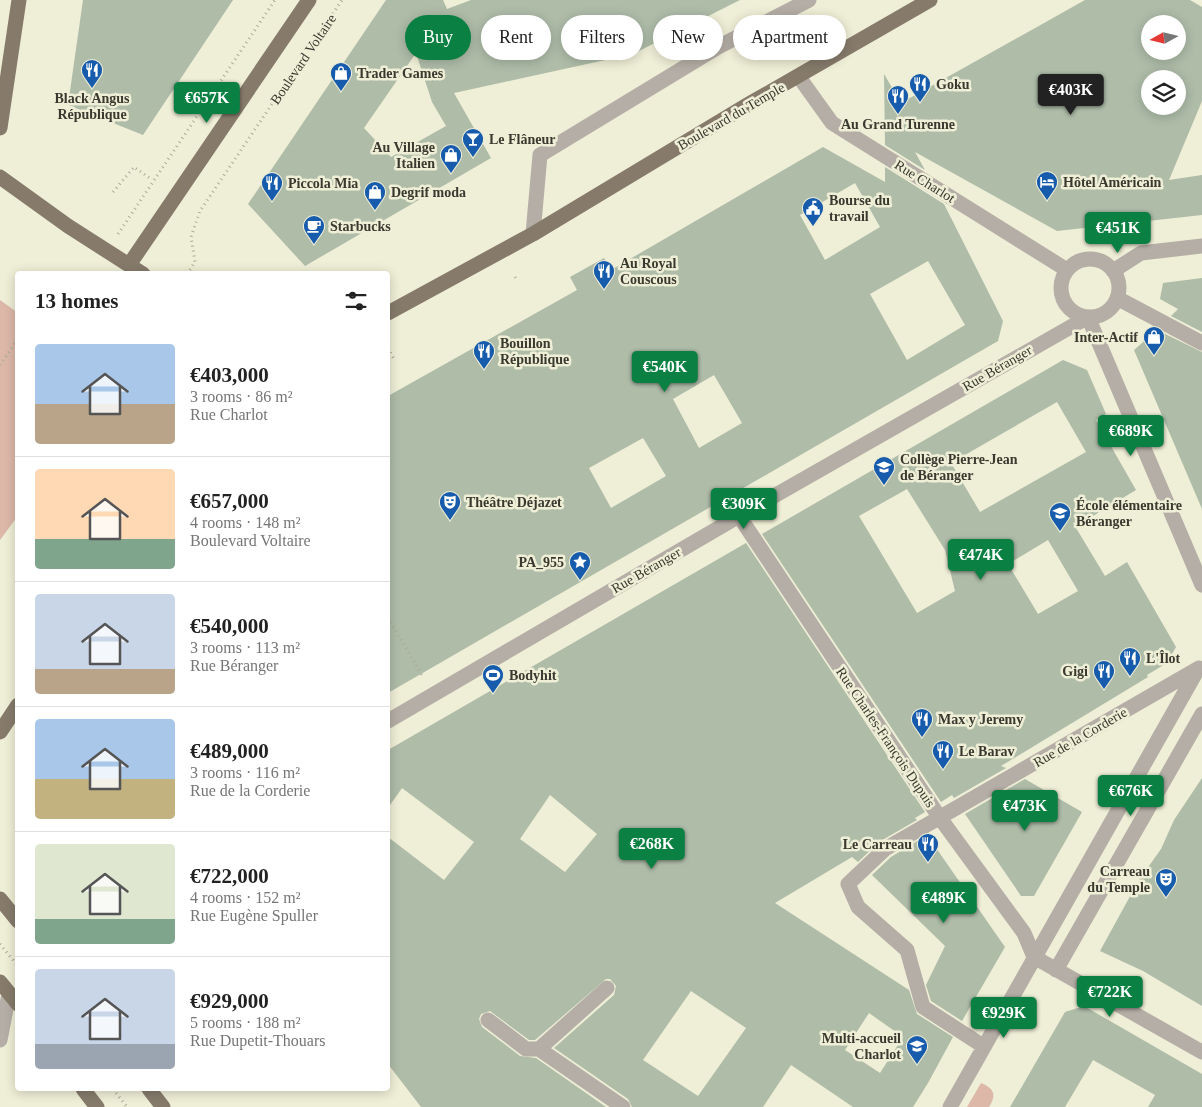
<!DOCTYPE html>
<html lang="en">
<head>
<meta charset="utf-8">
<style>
  body { margin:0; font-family:Georgia,serif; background:#f2f2f2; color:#222; height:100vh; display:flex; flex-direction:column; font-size:19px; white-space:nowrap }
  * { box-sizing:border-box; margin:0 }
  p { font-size:16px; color:#767676 }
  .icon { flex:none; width:28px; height:28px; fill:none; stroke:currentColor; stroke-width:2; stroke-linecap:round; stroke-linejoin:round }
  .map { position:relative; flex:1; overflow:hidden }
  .details { position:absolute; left:15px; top:271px; width:375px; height:820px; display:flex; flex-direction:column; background:#fff; border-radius:5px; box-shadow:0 2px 12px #0003 }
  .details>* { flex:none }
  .top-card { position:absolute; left:405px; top:15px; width:475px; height:45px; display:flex; gap:10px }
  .needle { width:32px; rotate:262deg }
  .fabs { position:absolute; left:1141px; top:15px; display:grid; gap:10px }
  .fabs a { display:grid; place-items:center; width:45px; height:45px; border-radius:50%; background:#fff; box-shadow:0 2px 12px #0003; font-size:25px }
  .price { position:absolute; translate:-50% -42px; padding:0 11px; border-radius:5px; background:#0b8043; color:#fff; font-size:16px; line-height:32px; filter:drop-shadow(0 1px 2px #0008) }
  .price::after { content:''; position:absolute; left:50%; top:30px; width:15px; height:11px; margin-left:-8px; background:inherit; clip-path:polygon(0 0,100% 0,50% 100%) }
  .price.current { background:#222; color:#fff }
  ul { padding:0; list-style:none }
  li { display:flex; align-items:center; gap:15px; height:125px; padding:0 20px }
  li+li { border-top:1px solid #e0e0e0 }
  li span { display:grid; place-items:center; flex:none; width:140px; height:100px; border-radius:5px; color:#555 }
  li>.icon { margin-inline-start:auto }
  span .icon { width:60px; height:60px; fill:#fffc; stroke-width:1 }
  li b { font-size:21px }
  h2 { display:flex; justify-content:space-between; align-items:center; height:60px; padding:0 20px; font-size:21px }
  .chip { padding:0 18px; border-radius:22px; background:#fff; box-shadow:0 2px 12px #0003; font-size:18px; line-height:45px }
  .chip.current { background:#0b8043; color:#fff }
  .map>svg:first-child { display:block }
  .grass { fill:#ddb8a8 }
  .building { fill:#aebca8; fill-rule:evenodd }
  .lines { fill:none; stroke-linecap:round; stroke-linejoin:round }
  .path { stroke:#acab98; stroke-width:3; stroke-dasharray:1 4; stroke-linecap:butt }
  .minor { stroke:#b5aea6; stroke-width:15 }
  .major { stroke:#867b6b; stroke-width:15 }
  .labels { text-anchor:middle; stroke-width:5; stroke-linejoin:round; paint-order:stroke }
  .street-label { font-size:14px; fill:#39392f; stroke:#efeed6 }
  .poi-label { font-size:14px; font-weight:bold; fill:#39392f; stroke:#efeed6; text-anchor:start }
</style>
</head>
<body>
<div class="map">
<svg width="1202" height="1107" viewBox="0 0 1202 1107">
  <rect width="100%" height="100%" fill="#efeed6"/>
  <!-- grass -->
  <path class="grass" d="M0 300 18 313 17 517 0 540Z
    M981 1083C994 1088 997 1095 989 1107H967Z"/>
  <!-- building -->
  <path class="building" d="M83 0H233L143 135 68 105Z
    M386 0H443L447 9 471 0H740L633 54 454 93 491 158 305 266 248 204ZM416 53 432 102 446 126 391 157 364 128Z
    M1085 0H1190L1202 7V101L1169 180 1202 175V215L1057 231 915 152 925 170 885 145 884 74 901 103ZM1150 24H1178V51H1150ZM1150 79H1178V106H1150Z
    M823 147 885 182V167L944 204 1003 321 998 341 388 693V396L577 290 570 277 604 258 611 270ZM855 183 880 227 825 260 800 215ZM928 261 965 325 907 360 870 294ZM714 375 742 423 699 448 673 399ZM643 438 666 476 611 508 589 468Z
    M1202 278V332L1171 316 1178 309 1160 299 1163 283Z
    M1157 330 1202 352V509L1134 350Z
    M1063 360 1087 370 1106 414 1096 420 1136 490 1093 516 1073 523 1105 576 1127 562 1176 647 1167 663 1147 675 1148 677 1001 766 1006 768 954 798 952 795 941 802 762 534ZM1057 402 1086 452 980 512 951 463ZM907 489 945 550 955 591 917 613 859 516ZM1048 540 1078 591 1038 614 1008 564Z
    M746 543 925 812 915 818 917 820 879 842 858 862 852 857 775 903 909 990 917 1014 953 1037 928 1083 913 1107H853L791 1065 763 1107H632L628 1099 554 1048 614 995 616 986 610 979H606L535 1040H529L490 1011 481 1014 479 1019 482 1027 520 1056 536 1058 606 1107H421L388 1064V837L444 880 474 842 402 788 388 808V750ZM550 795 597 834 565 872 520 839ZM691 991 746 1028 698 1096 643 1060ZM869 1013 903 1037 880 1073 845 1050Z
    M1202 778V1006L1143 971 1100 951 1139 880 1161 849 1174 820Z
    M1025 779 1082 812 1034 896H1021L965 814Z
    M927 835 1005 947 962 1021 931 1001 926 985 945 946 872 875 891 857Z
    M1084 1006 1202 1074V1107H1148L1155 1095 1093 1060 1065 1107H1010L1065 1012Z"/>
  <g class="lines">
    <!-- path -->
    <path class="path" d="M113 192 134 167 151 179
      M118 234 275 0
      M187 274 195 262 191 237 200 211 342 0
      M515 277 517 281
      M388 348 395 361
      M0 365 18 339
      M388 618 423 677
      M0 944 17 965
      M116 1093 127 1107"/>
    <!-- minor -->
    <path class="minor" d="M799 77 832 123 1067 270
      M533 234 540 155 718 47 809 0
      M1061 288a29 29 0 1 1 58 0a29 29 0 1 1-58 0Z
      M1113 271 1141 253 1202 246
      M1117 298 1202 343
      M739 516 940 818 1024 933 1034 957
      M388 721 739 516 1088 317 1202 585
      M1034 957 1202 1052
      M1056 970 1202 714
      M488 1020 526 1049H539L623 1107
      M0 1040 9 994
      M983 1046 923 1007 907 950 858 907 848 884 885 849 1199 668
      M539 1049 607 988
      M950 1107 1198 669"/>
    <!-- major -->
    <path class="major" d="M0 128 19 0
      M0 177 68 226 143 274
      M129 265 309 0
      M388 313 533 234 749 104 930 0
      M0 732 18 705
      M0 899 18 921
      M0 982 18 1004
      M83 1089 97 1107
      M149 1089 163 1107"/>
  </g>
  <!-- icons -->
  <defs>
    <g id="restaurant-pin" transform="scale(1.125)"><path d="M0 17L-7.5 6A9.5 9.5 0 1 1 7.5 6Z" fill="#175cac" stroke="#efeed6"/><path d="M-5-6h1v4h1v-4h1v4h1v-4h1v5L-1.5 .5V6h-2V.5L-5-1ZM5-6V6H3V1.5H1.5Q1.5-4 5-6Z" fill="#fff"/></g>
    <g id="shop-pin" transform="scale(1.125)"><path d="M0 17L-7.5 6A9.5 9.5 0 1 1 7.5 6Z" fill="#175cac" stroke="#efeed6"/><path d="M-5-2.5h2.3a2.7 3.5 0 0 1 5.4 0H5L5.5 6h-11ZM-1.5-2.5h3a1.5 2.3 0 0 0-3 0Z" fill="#fff"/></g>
    <g id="bar-pin" transform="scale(1.125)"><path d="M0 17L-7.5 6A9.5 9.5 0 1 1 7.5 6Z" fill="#175cac" stroke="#efeed6"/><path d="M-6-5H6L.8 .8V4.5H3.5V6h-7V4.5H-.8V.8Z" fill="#fff"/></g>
    <g id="hotel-pin" transform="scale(1.125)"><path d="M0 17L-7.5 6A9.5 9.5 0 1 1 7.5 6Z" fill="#175cac" stroke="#efeed6"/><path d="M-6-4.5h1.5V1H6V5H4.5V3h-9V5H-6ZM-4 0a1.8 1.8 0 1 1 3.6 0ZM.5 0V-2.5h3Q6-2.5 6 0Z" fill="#fff"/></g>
    <g id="civic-pin" transform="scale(1.125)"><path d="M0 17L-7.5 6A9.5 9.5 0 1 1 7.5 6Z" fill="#175cac" stroke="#efeed6"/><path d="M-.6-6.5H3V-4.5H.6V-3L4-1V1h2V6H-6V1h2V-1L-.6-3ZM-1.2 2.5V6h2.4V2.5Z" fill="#fff"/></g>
    <g id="cafe-pin" transform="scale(1.125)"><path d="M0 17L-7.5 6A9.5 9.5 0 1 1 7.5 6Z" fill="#175cac" stroke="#efeed6"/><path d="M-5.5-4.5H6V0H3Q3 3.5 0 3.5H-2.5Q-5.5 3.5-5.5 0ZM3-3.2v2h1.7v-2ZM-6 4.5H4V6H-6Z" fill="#fff"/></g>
    <g id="school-pin" transform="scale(1.125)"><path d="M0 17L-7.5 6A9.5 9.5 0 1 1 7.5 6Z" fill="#175cac" stroke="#efeed6"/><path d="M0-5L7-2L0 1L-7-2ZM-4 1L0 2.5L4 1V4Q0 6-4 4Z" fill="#fff"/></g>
    <g id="theatre-pin" transform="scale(1.125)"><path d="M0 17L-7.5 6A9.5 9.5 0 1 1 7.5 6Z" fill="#175cac" stroke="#efeed6"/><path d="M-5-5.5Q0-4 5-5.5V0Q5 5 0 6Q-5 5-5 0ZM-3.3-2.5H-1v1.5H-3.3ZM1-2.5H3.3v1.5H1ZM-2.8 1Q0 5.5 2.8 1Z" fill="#fff"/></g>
    <g id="sight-pin" transform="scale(1.125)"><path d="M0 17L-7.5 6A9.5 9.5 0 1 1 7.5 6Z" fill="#175cac" stroke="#efeed6"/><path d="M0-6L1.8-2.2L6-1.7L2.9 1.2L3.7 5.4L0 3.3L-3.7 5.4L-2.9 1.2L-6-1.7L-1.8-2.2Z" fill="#fff"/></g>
    <g id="stadium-pin" transform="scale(1.125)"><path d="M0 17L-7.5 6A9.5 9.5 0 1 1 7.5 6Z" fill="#175cac" stroke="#efeed6"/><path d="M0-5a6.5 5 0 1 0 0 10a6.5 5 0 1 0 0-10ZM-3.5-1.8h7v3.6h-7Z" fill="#fff"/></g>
  </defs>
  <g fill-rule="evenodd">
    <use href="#restaurant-pin" x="92" y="70"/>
    <use href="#shop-pin" x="341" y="73"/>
    <use href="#restaurant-pin" x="920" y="84"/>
    <use href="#restaurant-pin" x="898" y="96"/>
    <use href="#bar-pin" x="473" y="139"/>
    <use href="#shop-pin" x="451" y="155"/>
    <use href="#hotel-pin" x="1047" y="182"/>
    <use href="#restaurant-pin" x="272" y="183"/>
    <use href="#shop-pin" x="375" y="192"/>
    <use href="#civic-pin" x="813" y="208"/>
    <use href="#cafe-pin" x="314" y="226"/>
    <use href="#restaurant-pin" x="604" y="271"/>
    <use href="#shop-pin" x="1154" y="337"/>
    <use href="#restaurant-pin" x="484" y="351"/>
    <use href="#school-pin" x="884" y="467"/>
    <use href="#theatre-pin" x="450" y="502"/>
    <use href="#school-pin" x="1060" y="513"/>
    <use href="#sight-pin" x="580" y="562"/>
    <use href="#restaurant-pin" x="1130" y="658"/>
    <use href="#restaurant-pin" x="1104" y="671"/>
    <use href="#stadium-pin" x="493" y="675"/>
    <use href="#restaurant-pin" x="922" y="719"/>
    <use href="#restaurant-pin" x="943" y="751"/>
    <use href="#restaurant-pin" x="928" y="844"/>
    <use href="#theatre-pin" x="1166" y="879"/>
    <use href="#school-pin" x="917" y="1046"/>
  </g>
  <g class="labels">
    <!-- street labels -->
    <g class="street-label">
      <text transform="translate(303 59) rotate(-56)" y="5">Boulevard Voltaire</text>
      <text transform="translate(731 116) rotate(-30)" y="5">Boulevard du Temple</text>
      <text transform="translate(925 181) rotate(32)" y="5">Rue Charlot</text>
      <text transform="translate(997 368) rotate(-30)" y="5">Rue Béranger</text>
      <text transform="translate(646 570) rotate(-30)" y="5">Rue Béranger</text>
      <text transform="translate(886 737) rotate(56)" y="5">Rue Charles-François Dupuis</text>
      <text transform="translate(1080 737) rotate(-30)" y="5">Rue de la Corderie</text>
    </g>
    <!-- poi labels -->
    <g class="poi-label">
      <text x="357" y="78">Trader Games</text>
      <text x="936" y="89">Goku</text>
      <text x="92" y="103" text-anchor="middle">Black Angus<tspan x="92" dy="16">République</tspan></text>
      <text x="898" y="129" text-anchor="middle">Au Grand Turenne</text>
      <text x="489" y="144">Le Flâneur</text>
      <text x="435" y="152" text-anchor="end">Au Village<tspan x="435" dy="16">Italien</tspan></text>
      <text x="1063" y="187">Hôtel Américain</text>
      <text x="288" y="188">Piccola Mia</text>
      <text x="391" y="197">Degrif moda</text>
      <text x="829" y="205">Bourse du<tspan x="829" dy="16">travail</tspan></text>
      <text x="330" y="231">Starbucks</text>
      <text x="620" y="268">Au Royal<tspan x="620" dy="16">Couscous</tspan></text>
      <text x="1138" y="342" text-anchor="end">Inter-Actif</text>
      <text x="500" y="348">Bouillon<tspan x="500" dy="16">République</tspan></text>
      <text x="900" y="464">Collège Pierre-Jean<tspan x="900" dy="16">de Béranger</tspan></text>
      <text x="466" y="507">Théâtre Déjazet</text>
      <text x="1076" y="510">École élémentaire<tspan x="1076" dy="16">Béranger</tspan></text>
      <text x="564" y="567" text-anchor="end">PA_955</text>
      <text x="1146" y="663">L'Îlot</text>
      <text x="1088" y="676" text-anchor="end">Gigi</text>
      <text x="509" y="680">Bodyhit</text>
      <text x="938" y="724">Max y Jeremy</text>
      <text x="959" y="756">Le Barav</text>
      <text x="912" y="849" text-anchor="end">Le Carreau</text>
      <text x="1150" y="876" text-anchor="end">Carreau<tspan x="1150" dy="16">du Temple</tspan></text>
      <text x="901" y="1043" text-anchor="end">Multi-accueil<tspan x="901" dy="16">Charlot</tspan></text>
    </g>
  </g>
</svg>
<div class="fabs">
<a><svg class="needle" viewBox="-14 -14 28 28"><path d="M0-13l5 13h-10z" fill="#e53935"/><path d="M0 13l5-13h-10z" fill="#767676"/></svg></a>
<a><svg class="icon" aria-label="layers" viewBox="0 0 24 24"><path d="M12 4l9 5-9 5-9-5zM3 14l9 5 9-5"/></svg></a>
</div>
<b class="price current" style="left:1071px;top:116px">€403K</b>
<b class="price" style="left:207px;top:124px">€657K</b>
<b class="price" style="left:1118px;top:254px">€451K</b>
<b class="price" style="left:665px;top:393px">€540K</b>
<b class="price" style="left:1131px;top:457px">€689K</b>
<b class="price" style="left:744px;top:530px">€309K</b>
<b class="price" style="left:981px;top:581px">€474K</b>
<b class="price" style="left:1131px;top:817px">€676K</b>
<b class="price" style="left:1025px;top:832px">€473K</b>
<b class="price" style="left:652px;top:870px">€268K</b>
<b class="price" style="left:944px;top:924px">€489K</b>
<b class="price" style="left:1110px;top:1018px">€722K</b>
<b class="price" style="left:1004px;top:1039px">€929K</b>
<div class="top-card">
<a class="chip current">Buy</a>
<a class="chip">Rent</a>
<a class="chip">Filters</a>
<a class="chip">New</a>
<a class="chip">Apartment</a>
</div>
<section class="details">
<h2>13 homes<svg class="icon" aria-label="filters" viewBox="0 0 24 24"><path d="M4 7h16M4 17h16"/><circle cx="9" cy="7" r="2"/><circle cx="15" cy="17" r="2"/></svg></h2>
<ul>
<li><span style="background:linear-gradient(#a9c7e8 60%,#b9a48a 0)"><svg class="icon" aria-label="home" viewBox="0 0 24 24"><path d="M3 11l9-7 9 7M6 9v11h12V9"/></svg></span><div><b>€403,000</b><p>3 rooms · 86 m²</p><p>Rue Charlot</p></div></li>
<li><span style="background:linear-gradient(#ffd9b3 70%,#7fa58c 0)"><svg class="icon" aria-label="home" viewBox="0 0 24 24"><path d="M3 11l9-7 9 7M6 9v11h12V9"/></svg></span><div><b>€657,000</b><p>4 rooms · 148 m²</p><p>Boulevard Voltaire</p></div></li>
<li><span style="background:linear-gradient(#c9d6e8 75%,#b9a48a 0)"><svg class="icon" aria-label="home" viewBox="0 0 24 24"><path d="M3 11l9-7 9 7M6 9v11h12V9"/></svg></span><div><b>€540,000</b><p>3 rooms · 113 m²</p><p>Rue Béranger</p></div></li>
<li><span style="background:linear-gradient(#a9c7e8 60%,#c2b280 0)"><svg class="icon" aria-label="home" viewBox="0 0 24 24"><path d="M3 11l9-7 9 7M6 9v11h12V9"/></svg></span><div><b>€489,000</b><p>3 rooms · 116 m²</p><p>Rue de la Corderie</p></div></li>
<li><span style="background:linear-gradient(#dfe7d0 75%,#7fa58c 0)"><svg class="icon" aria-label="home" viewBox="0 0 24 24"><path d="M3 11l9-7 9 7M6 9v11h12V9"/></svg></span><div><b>€722,000</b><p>4 rooms · 152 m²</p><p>Rue Eugène Spuller</p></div></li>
<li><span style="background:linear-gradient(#c9d6e8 75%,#9aa5b1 0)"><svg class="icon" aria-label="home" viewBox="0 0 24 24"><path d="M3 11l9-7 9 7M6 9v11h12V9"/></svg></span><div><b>€929,000</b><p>5 rooms · 188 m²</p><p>Rue Dupetit-Thouars</p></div></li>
</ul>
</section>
</div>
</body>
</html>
